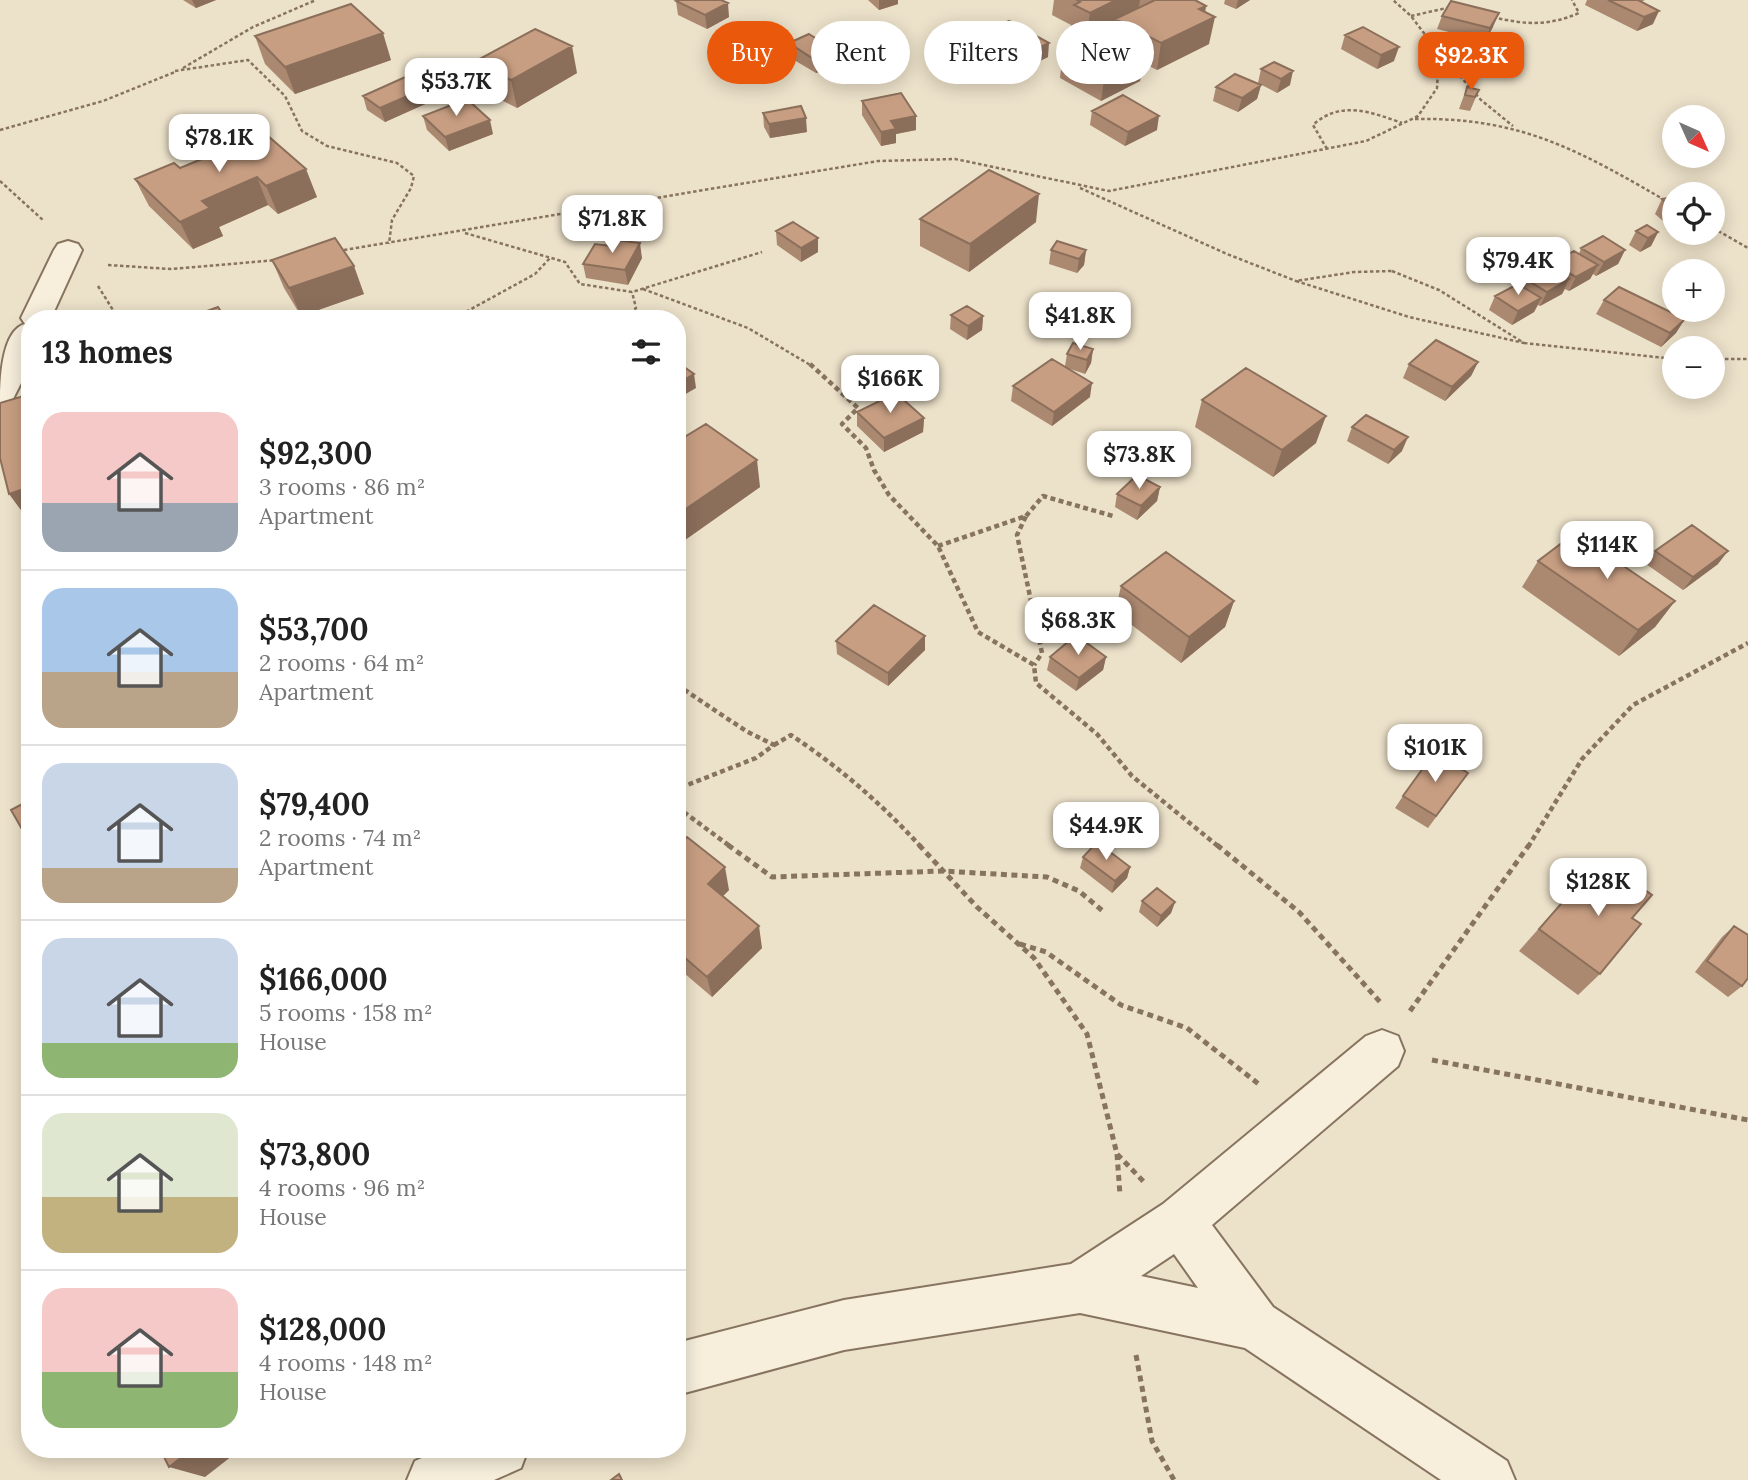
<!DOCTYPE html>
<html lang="en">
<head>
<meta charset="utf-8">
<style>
  body { margin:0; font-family:Lora,serif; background:#f6f6f6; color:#222; height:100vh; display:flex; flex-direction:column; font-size:26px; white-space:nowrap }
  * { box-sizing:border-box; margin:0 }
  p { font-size:23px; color:#767676 }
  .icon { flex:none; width:38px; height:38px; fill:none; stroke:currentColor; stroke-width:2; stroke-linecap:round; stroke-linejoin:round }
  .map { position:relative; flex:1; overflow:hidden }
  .panel { position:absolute; left:21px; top:310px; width:665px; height:1148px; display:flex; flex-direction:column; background:#fff; border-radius:28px; box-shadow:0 4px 18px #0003 }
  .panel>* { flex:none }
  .top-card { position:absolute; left:707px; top:21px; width:665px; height:63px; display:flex; gap:14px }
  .needle { width:46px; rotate:135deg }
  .controls { position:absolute; left:1662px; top:105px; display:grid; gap:14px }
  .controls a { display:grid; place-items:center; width:63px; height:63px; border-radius:50%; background:#fff; box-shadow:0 4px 18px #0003; font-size:35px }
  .price { position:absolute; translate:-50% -60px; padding:0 16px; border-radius:14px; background:#fff; color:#222; font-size:23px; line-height:46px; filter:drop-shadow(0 2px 4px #0008) }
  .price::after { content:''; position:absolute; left:50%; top:42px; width:21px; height:16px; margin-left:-10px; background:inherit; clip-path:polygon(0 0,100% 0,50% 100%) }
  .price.selected { background:#ea580c; color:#fff }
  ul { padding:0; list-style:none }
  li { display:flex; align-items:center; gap:21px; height:175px; padding:0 21px }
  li+li { border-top:2px solid #e0e0e0 }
  li span { display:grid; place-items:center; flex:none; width:196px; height:140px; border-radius:21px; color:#555 }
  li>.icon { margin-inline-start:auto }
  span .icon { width:84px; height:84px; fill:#fffc; stroke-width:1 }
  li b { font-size:30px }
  h2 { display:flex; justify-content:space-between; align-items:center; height:84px; padding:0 21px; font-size:30px }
  .chip { padding:0 24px; border-radius:32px; background:#fff; box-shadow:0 4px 18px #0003; font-size:24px; line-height:63px }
  .chip.selected { background:#ea580c; color:#fff }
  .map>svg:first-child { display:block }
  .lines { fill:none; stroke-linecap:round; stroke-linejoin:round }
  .minor-casing { stroke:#87745f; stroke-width:4 }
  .path-far2 { stroke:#87745f; stroke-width:2.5; stroke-dasharray:3.5 2.5; stroke-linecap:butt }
  .path-far1 { stroke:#87745f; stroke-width:4.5; stroke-dasharray:5 3.5; stroke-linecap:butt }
  .path { stroke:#87745f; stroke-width:5; stroke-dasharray:6 4.5; stroke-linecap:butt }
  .minor { fill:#f7efdc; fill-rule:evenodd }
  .wall { fill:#ab8870; fill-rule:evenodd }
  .shaded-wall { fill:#8b6f5b }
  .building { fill:#c79e82; stroke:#8b6f5b; stroke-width:2 }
</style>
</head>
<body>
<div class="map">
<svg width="1748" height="1480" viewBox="0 0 1748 1480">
  <rect width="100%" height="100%" fill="#ece1c9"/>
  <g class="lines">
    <!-- minor casing -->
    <g class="minor-casing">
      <path id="minor" d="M68 241 78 244 82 250 51 318H30V365L11 403 0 407C0 386 0 331 25 324L21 318 54 250 58 244Z
        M1382 1030 1398 1036 1404 1051 1398 1066 1212 1225 1273 1307 1507 1461 1515 1480H1441L1245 1348 1080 1313 844 1350 677 1395V1343L844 1300 1071 1264 1163 1204 1366 1036ZM1174 1254 1198 1288 1141 1276Z
        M442 1449H528L521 1468 494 1480H407L415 1461Z"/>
    </g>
    <!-- path-far2 -->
    <path class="path-far2" d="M1411 16 1451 7
      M1493 17C1525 25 1549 26 1579 13L1572 0
      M1440 53 1481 100 1513 126
      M183 68 253 27 316 0
      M175 71 248 60 285 96 302 131 327 146 397 163 414 176 411 188 392 220 389 244
      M1415 119C1525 117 1583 153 1675 206
      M0 130 103 101 175 72
      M1327 149 1313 125C1340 100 1371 112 1402 123
      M0 181 44 221
      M1080 188 1227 254 1296 281
      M1713 228 1748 248
      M465 233 565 262 580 284 632 292 762 252
      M338 251 878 161 955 159 1109 191 1366 141 1418 116 1437 88 1439 53 1411 16 1393 0
      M108 265 171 269 277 260
      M1392 271 1439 290 1524 343 1409 317 1296 281 1354 272Z
      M98 286 118 318
      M643 289 748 328 812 366
      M468 318 462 314 535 274 550 258
      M626 318 636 308 632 292
      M1524 343 1675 359
      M1713 359H1748"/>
    <!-- path-far1 -->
    <path class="path-far1" d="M810 364 858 408 842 424 866 448 874 470 889 495 938 546 978 632 1034 665 1036 683 1097 734 1132 776 1219 847
      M1026 516 1043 496 1113 516
      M938 546 1026 516 1017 535 1042 653 1034 665
      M677 685 746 731 774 745 756 758 677 789
      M774 745 791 735C839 767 882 804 921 847
      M677 807 731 847
      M1528 847 1582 759 1633 705 1748 643"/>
    <!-- path -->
    <path class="path" d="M728 845 772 877 942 871 1047 877 1079 891 1104 912
      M919 845 977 907 1034 958 1087 1034 1117 1154 1144 1182
      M1217 845 1299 912 1381 1003
      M1020 944 1046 952 1121 1005 1187 1028 1260 1085
      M1410 1011 1529 845
      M1432 1060 1748 1120
      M1117 1154 1120 1195
      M1136 1355 1152 1441 1174 1480"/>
    <!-- minor -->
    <use href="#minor" class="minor"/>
  </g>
  <!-- wall -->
  <path class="wall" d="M183 0H216L196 8Z
    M868 0H898V4L879 10Z
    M1054 0H1181L1206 6 1205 12 1209 44 1157 70 1143 63 1140 81 1101 101 1060 78 1063 50 1086 39 1070 32 1071 25 1052 15ZM1114 26 1113 37 1103 31Z
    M1225 0H1250L1236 9 1224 4Z
    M1587 0H1645L1641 2 1653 24 1637 31 1585 5Z
    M676 1 729 17 707 29 678 15Z
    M1442 16 1493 27 1485 41 1437 29Z
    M1345 35 1394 61 1377 69 1341 49Z
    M255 36 391 60 295 94 265 64Z
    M978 36 1048 57 1017 72 977 50Z
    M789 43 836 51V65L816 73 789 57Z
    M474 62 577 73 517 108 481 90Z
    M1274 62 1290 85 1277 93 1258 83 1261 69Z
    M1261 85 1257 99 1238 112 1213 101 1216 87Z
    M1467 87 1479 90 1470 111 1459 109Z
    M452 92 385 122 367 110 363 96Z
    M862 101 916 116V130L896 134V143L881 146 862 115Z
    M1092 111 1157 130 1125 146 1090 125Z
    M763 113 807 132 770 138 764 127Z
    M423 116 493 134 449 151 427 130Z
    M231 141 317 197 278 214 268 205 219 227 223 236 193 249 149 206 135 179 180 168 233 146Z
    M1674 197 1675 220 1664 222 1655 214 1662 199Z
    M920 219 1036 222 969 272 920 246Z
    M776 231 818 252 801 262 777 245Z
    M1636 231 1658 232 1651 246 1640 252 1629 245Z
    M611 246 642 258 628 285 586 278 583 264Z
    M1581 248 1625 250 1618 264 1596 276 1593 274 1590 279 1569 291 1565 289 1562 294 1540 306 1538 305 1534 312 1512 325 1489 310 1495 296 1521 285 1524 278 1550 268 1553 263 1579 254Z
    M1051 250H1086L1084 265 1077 273 1049 264Z
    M272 260 364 294 301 316 284 288Z
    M1675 272V294L1664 289Z
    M1604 300 1676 333 1661 347 1596 314Z
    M951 315 983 316 982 330 967 340 950 329Z
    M1093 349 1091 363 1085 374 1070 369 1090 397 1052 426 1011 401 1013 386 1065 366 1067 354Z
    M1478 362 1471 376 1445 401 1403 378 1409 364Z
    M1202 400 1316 443 1273 477 1195 427Z
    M857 412 924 418 923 432 884 452 857 426Z
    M1352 427 1402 451 1388 464 1347 441Z
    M678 441 760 487 685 540 677 534V450L679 448Z
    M1160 487 1157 501 1137 520 1115 507 1117 494Z
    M1655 551 1718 564 1683 590 1646 564Z
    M1538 561 1675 601 1655 627 1619 656 1522 587Z
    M1121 586 1234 601 1225 627 1181 663 1115 612Z
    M836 641 925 650 888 686 837 654Z
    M1050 657H1106L1103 670 1076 691 1047 670Z
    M1460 785 1428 828 1395 808 1403 796Z
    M677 846 729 890 723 896 762 948 712 997 677 967Z
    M1083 857 1130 867 1127 878 1112 893 1080 868Z
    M1581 881 1632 918 1600 974 1578 995 1519 951Z
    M1142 901 1175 902 1171 913 1157 927 1139 912Z
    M1734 926 1742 986 1728 997 1695 972 1722 937Z"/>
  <!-- shaded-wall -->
  <path class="shaded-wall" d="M192 0H216L196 8Z
    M879 0H898V4L879 10Z
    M1116 0H1140L1138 13 1115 19 1114 26 1086 40 1090 13Z
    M1238 0H1250L1236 9Z
    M728 3 729 17 707 29 705 15Z
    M1206 6 1203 23 1215 17 1209 44 1157 70 1161 43 1199 9Z
    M1659 11 1653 24 1637 31 1644 17Z
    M1499 13 1493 27 1485 41 1490 28Z
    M383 33 391 60 295 94 285 67Z
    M1049 43 1048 57 1017 72 1018 58Z
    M572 46 577 73 517 108 511 80Z
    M1399 47 1394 61 1377 69 1381 55Z
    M836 51V65L816 73 815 60Z
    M1145 54 1140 81 1101 101 1105 73Z
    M1293 71 1290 85 1277 93 1281 79Z
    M449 78 452 92 385 122 380 108Z
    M1261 85 1257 99 1238 112 1242 98Z
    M916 116V130L896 134V143L881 146V132L891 121Z
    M1159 116 1157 130 1125 146 1128 132Z
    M806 118 807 132 770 138 769 124Z
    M490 120 493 134 449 151 445 137Z
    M306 169 317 197 278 214 266 186Z
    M257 177 268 205 219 227 223 236 193 249 180 222 202 201Z
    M1039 194 1036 222 969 272 970 244Z
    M1672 207H1675V220L1664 222Z
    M1658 232 1651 246 1640 252 1648 238Z
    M818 238V252L801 262V248Z
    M640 243 642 258 628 285 625 270Z
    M1086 250 1084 265 1077 273 1079 259Z
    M1625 250 1618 264 1596 276 1604 262Z
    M1598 265 1590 279 1569 291 1576 277Z
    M354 266 364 294 301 316 289 288Z
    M1569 279 1562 294 1540 306 1547 292Z
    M1541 298 1534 312 1512 325 1518 311Z
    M983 316 982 330 967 340 968 326Z
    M1685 319 1676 333 1661 347 1670 333Z
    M1093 349 1091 363 1085 374 1087 360Z
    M1478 362 1471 376 1445 401 1452 387Z
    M694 374 696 388 677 399V384Z
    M1092 383 1090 397 1052 426 1054 412Z
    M1326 416 1316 443 1273 477 1282 450Z
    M924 418 923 432 884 452V438Z
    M1408 437 1402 451 1388 464 1394 450Z
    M757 460 760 487 685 540 680 513Z
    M30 487V521H29L9 494Z
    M1160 487 1157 501 1137 520 1141 506Z
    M1728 551 1718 564 1683 590 1693 577Z
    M1234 601 1225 627 1181 663 1189 637Z
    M1675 601 1655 627 1619 656 1638 630Z
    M925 636V650L888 686V673Z
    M1106 657 1103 670 1076 691 1079 678Z
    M30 824V837L22 829Z
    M725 867 729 890 713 906 708 884Z
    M1130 867 1127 878 1112 893 1115 881Z
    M1175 902 1171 913 1157 927 1161 916Z
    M759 926 762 948 712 997 707 977Z
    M192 1449H241L205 1477 169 1467Z"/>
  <!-- building -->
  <path class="building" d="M679 0H721L728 3 705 15 676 1Z
    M1077 0H1116L1090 13 1074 5 1080 2Z
    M1155 0H1195L1206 6 1199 9 1215 17 1161 43 1115 19Z
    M1608 0H1638L1659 11 1644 17Z
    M1451 1 1499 13 1490 28 1442 16Z
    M351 4 383 33 285 67 255 36Z
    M1009 21 1049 43 1018 58 978 36Z
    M1363 27 1399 47 1381 55 1345 35Z
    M535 29 572 46 511 80 474 62Z
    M1103 31 1145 54 1105 73 1063 50Z
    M809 34 836 51 815 60 789 43Z
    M1274 62 1293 71 1281 79 1261 69Z
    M430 66 449 78 380 108 363 96Z
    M1235 74 1261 85 1242 98 1216 87Z
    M1467 87 1479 90 1475 97 1465 95Z
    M901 93 916 116 891 121 896 129 881 132 862 101Z
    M1123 95 1159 116 1128 132 1092 111Z
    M467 99 490 120 445 137 423 116Z
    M801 106 806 118 769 124 763 113Z
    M260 129 306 169 266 186 257 177 202 201 210 208 180 222 135 179 174 163 180 168 236 145 231 141Z
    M989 170 1039 194 970 244 920 219Z
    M1674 197 1675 207H1672L1662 199Z
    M793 222 818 238 801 248 776 231Z
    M1647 225 1658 232 1648 238 1636 231Z
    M1603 236 1625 250 1604 262 1581 248Z
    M335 238 354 266 289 288 272 260Z
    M615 240 640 243 625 270 583 264 595 244 611 246Z
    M1057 241 1086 250 1079 259 1051 250Z
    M1574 251 1598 265 1576 277 1553 263Z
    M1683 264 1699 271H1676Z
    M1547 265 1569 279 1547 292 1524 278Z
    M1713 277 1720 281 1713 288Z
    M1518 284 1541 298 1518 311 1495 296Z
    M1619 287 1685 319 1670 333 1604 300Z
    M967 306 983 316 968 326 951 315Z
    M218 307 224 316 217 318H188Z
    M1436 340 1478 362 1452 387 1409 364Z
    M1073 343 1093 349 1087 360 1067 354Z
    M1052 359 1092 383 1054 412 1013 386Z
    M677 362 694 374 677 384Z
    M1246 368 1326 416 1282 450 1202 400Z
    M896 393 924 418 884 438 857 412Z
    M30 394V487L9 494 0 458V403Z
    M1366 415 1408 437 1394 450 1352 427Z
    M706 424 757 460 680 513 677 511V450L684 445 678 441Z
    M1137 475 1160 487 1141 506 1117 494Z
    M1692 525 1728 551 1693 577 1655 551Z
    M1575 533 1675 601 1638 630 1538 561Z
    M1166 552 1234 601 1189 637 1121 586Z
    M874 605 925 636 888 673 836 641Z
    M1076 635 1106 657 1079 678 1050 657Z
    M1434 753 1468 773 1436 816 1403 796Z
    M30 800V824L22 829 11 810Z
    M687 837 725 867 708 884 759 926 707 977 677 951V846Z
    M1097 842 1130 867 1115 881 1083 857Z
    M1607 863 1652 895 1632 918 1641 924 1600 974 1539 929 1581 881 1587 885Z
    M1157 888 1175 902 1161 916 1142 901Z
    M1734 926 1748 935V978L1742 986 1707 961Z
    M160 1449H192L169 1467Z
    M619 1474 622 1480H611Z"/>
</svg>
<div class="controls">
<a><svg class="needle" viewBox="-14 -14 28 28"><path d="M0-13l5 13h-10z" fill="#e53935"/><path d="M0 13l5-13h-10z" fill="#767676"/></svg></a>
<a><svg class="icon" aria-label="locate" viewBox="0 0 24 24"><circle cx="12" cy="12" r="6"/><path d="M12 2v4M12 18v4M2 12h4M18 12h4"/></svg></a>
<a>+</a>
<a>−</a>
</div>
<b class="price selected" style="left:1471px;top:92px">$92.3K</b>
<b class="price" style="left:456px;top:118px">$53.7K</b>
<b class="price" style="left:219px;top:174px">$78.1K</b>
<b class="price" style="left:612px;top:255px">$71.8K</b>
<b class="price" style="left:1518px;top:297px">$79.4K</b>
<b class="price" style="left:1080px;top:352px">$41.8K</b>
<b class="price" style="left:890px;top:415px">$166K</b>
<b class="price" style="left:1139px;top:491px">$73.8K</b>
<b class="price" style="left:1607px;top:581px">$114K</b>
<b class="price" style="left:1078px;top:657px">$68.3K</b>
<b class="price" style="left:1435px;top:784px">$101K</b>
<b class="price" style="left:1106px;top:862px">$44.9K</b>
<b class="price" style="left:1598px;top:918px">$128K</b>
<div class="top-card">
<a class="chip selected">Buy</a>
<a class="chip">Rent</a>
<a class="chip">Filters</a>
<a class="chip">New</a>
</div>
<section class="panel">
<h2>13 homes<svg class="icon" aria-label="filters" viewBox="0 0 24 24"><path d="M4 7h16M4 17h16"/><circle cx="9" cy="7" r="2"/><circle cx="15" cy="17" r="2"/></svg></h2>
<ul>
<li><span style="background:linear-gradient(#f6c9c9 65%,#9aa5b1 0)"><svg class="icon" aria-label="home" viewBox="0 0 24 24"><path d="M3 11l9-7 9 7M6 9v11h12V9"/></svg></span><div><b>$92,300</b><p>3 rooms · 86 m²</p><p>Apartment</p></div></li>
<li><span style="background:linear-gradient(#a9c7e8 60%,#b9a48a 0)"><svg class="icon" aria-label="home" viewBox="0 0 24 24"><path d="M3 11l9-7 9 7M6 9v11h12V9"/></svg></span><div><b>$53,700</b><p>2 rooms · 64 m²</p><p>Apartment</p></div></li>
<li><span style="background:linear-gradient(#c9d6e8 75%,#b9a48a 0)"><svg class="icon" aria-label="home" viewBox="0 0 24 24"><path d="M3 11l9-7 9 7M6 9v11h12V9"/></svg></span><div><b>$79,400</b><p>2 rooms · 74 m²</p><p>Apartment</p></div></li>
<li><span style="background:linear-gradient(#c9d6e8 75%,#8fb573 0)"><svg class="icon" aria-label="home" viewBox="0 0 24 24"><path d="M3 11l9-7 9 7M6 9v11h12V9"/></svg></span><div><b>$166,000</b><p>5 rooms · 158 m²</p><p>House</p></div></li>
<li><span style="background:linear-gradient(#dfe7d0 60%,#c2b280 0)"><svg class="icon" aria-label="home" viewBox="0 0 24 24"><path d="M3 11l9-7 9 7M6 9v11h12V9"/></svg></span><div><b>$73,800</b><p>4 rooms · 96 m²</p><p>House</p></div></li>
<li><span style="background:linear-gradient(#f6c9c9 60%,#8fb573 0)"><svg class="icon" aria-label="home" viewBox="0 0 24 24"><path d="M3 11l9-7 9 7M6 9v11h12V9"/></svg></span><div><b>$128,000</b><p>4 rooms · 148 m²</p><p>House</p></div></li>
</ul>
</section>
</div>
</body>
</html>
